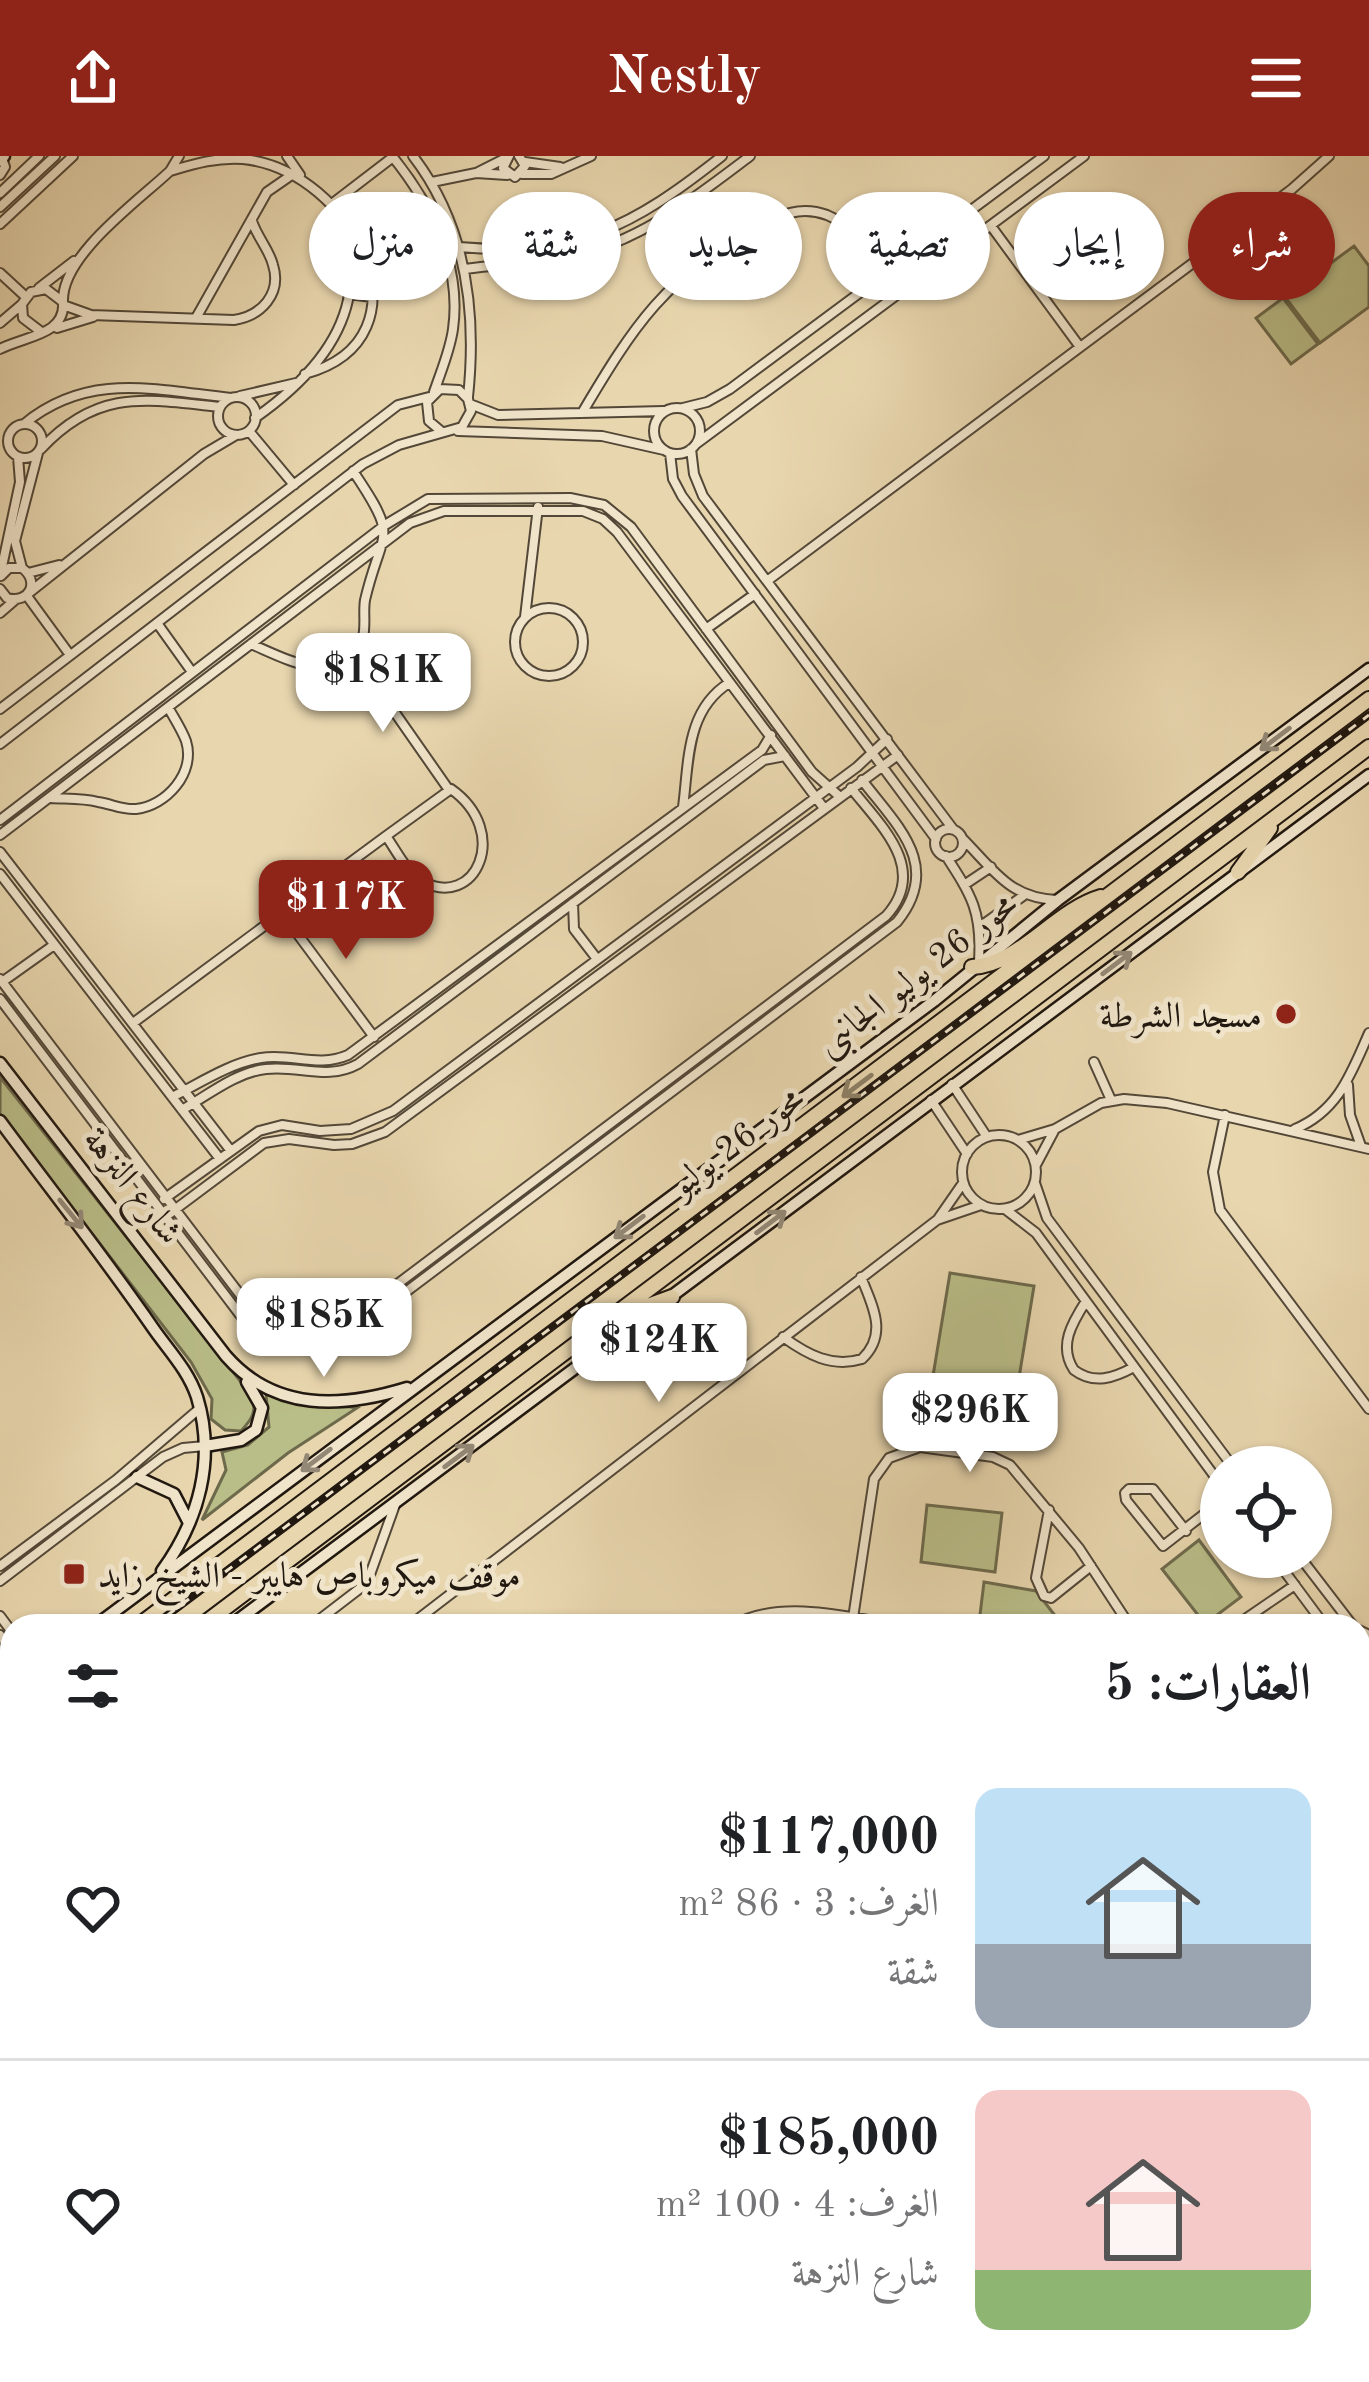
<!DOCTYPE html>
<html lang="ar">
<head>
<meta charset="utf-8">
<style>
  body { margin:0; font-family:"Old Standard TT",Amiri,serif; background:#f2f2f2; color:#202124; direction:rtl; height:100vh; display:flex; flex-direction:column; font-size:45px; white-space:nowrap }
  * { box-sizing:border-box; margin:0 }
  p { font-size:39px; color:#757577 }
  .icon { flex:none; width:66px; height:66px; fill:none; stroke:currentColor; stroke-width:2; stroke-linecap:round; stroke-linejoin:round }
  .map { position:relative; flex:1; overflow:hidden; direction:ltr }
  .sheet { position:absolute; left:0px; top:1458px; width:1371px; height:768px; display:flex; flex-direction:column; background:#fff; border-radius:36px 36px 0 0; box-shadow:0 3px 9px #0004; direction:rtl }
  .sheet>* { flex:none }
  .hud { position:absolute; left:36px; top:36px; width:1299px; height:108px; direction:rtl; display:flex; gap:24px }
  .fabs { position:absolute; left:1200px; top:1290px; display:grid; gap:24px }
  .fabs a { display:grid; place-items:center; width:132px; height:132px; border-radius:50%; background:#fff; box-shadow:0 3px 9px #0004; font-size:60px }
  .price { position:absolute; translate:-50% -102px; padding:0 27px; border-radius:24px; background:#fff; color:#222; font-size:39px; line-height:78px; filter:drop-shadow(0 3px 6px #0008) }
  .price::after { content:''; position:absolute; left:50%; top:72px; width:36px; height:27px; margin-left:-18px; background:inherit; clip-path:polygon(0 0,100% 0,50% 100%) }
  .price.current { background:#8f2418; color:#fff }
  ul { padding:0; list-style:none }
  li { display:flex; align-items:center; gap:36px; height:300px; padding:0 60px }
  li+li { border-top:3px solid #e0e0e0 }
  li span { display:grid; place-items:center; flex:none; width:336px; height:240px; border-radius:24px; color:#555 }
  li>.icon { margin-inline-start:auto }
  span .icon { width:144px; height:144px; fill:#fffc; stroke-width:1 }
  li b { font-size:51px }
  h2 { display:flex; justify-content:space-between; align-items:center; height:144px; padding:0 60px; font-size:51px }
  .pill { padding:0 42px; border-radius:54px; background:#fff; box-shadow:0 3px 9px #0004; font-size:42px; line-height:108px }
  .pill.current { background:#8f2418; color:#fff }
  header { display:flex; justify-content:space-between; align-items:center; height:156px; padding:0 60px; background:#8f2418; color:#fff; font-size:54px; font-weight:700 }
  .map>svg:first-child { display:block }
  .green { fill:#b9bd88; stroke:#6d6a4c; stroke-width:3 }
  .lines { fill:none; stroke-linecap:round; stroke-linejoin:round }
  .street-casing { stroke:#534838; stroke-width:12 }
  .secondary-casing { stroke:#211810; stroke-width:15 }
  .highway-casing { stroke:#211810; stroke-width:18 }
  .street { stroke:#f0e4ca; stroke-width:8 }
  .secondary { stroke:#f0e4ca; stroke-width:10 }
  .highway { stroke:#e8d6ae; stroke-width:14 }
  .rail-casing { stroke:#211810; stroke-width:8 }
  .rail { stroke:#f0e4ca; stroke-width:3; stroke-dasharray:9; stroke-linecap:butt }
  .oneway { stroke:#938876 }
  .oneway2 { stroke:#8e8067 }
  .poi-dot { fill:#8f2418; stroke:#f0e4ca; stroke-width:4.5 }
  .labels { text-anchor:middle; stroke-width:10; stroke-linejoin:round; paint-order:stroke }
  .street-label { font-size:36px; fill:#211810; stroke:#f0e4ca }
  .poi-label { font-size:36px; fill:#211810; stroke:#f0e4ca; text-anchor:end }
</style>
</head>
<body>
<header><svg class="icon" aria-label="menu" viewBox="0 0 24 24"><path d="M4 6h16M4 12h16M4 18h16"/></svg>Nestly<svg class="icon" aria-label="share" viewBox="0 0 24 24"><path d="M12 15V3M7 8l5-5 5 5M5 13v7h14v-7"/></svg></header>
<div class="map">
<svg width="1369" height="2226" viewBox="0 0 1369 2226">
  <rect width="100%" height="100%" fill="#e8d6ae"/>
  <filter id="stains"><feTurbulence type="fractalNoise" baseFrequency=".00167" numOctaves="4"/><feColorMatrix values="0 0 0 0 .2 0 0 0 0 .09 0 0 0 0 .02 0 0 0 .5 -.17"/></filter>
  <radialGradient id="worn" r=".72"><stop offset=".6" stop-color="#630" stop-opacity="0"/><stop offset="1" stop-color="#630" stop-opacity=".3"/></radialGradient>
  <!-- green -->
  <path class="green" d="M1354 90 1369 110V151L1320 187 1285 141Z
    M1283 142 1318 188 1291 208 1256 162Z
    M0 921 252 1240C257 1256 252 1263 241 1275L225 1274 211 1263 212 1243 191 1206 0 958Z
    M950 1117 1034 1130 1017 1234 933 1220Z
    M266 1238 357 1252 288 1297 202 1364 226 1314 222 1296 248 1289 269 1271Z
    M927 1349 1002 1357 995 1416 921 1406Z
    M1199 1384 1241 1441 1205 1468 1162 1413Z
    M984 1426 1036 1435 1063 1470 979 1467Z
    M897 2214H1152L1129 2226H919Z"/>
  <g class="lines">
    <!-- street casing -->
    <g class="street-casing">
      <path id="street" d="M287 0 300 19
        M392 0C431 48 462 109 453 173 450 195 441 215 434 236
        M413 0C466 69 477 156 468 241
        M509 0 503 12 515 21 525 10 519 0
        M525 6 560 11
        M170 15C194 8 217 1 243 3 353 14 437 182 305 218
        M478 16 504 3
        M522 18H551L591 0
        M0 19 5 11 2 2
        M432 26 476 17 507 19
        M0 37 39 0
        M333 47 393 1
        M0 51 55 0
        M0 68 73 0
        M991 70 1080 191
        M459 91C577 101 632 71 722 0
        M465 113C499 108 535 108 569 101 640 86 693 43 750 0
        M0 117 26 141
        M39 132 74 105
        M349 138 372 141
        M63 146C61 100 137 46 170 15L179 0
        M63 149 91 159 234 164C261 160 282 138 273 109 269 93 257 81 252 65
        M196 162 267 36 293 18
        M0 167 21 149
        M57 172 93 161
        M0 193C25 180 66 179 63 146L46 133 31 136 22 148 23 162 40 175
        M240 240 296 227
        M218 260a19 19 0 1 1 38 0a19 19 0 1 1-38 0Z
        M470 248 498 259 664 255
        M654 275a23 23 0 1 1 46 0a23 23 0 1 1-46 0Z
        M683 252 707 246 730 233 1044 0
        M582 257C633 171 666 119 757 72 780 59 800 49 827 59 852 69 868 98 885 118
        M255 262C295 234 337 195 348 144 352 123 349 99 349 77
        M8 285a17 17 0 1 1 34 0a17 17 0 1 1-34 0Z
        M24 268C88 215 155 234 231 242
        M249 275 294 329
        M458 275 602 280 664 294
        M696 288 1084 0
        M41 293C98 232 146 243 220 251
        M691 293 694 318 703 340 953 673
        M670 297 673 323 682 340 936 683
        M22 412 15 385 38 297
        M28 417 59 409
        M0 420 20 326 18 301
        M767 425 1292 33 1329 0
        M0 433 7 442C30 448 40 425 22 412H9L1 420
        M30 436 204 298 236 279
        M27 440 70 499
        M515 486a34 34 0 1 1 68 0a34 34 0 1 1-68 0Z
        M0 457 15 444
        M525 461 538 351
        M157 467 192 516
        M706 473 755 438
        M251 488C284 502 346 537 363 481 366 469 363 456 365 444 382 371 401 386 353 315
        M354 498 449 634
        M0 553 398 249 429 241
        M0 588 363 308 399 289 462 271 471 255 468 243 459 234 440 233 427 246 429 265 442 276
        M51 642C66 643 83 642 98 646 112 648 122 654 136 653 166 650 196 617 186 585 182 574 174 562 168 551
        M683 651C689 605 686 554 729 527
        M0 664 385 369 428 343 570 342 604 349 631 371 812 616 839 640
        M935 687a14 14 0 1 1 28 0a14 14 0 1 1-28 0Z
        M0 679 410 367 444 355H583L603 363 617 376 823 651
        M962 682C994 714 1009 742 1057 744
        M0 696 231 995
        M946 700C972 740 982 756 979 805
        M0 718 220 1003
        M964 729 991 711
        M573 747 574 773 597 803
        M282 757 374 881
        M981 770 1023 740
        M0 823 251 1153C281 1179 316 1183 351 1163L886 760C929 713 881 670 851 632
        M2 826 54 789
        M0 843 244 1164C278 1193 319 1196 358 1172L897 766C943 709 897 670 862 624
        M133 867 386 680C396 694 407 717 422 725 475 755 512 676 451 633L386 680
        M1094 906 1111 944
        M952 928 987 981
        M1348 929 1350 959 1361 990
        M172 941C200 927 230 907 261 902 292 897 318 912 348 899L762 594 771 579
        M931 944 967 998
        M182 954C208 939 236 916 266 913 300 909 327 925 358 908L764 604 785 600
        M1225 959 1213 1016 1220 1054 1369 1253
        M1295 973C1338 955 1351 918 1369 877
        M962 1016a37 37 0 1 1 74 0a37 37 0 1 1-74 0Z
        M1018 984 1055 973 1101 947 1124 943 1167 947 1369 993
        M1036 1009 1054 975
        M1035 1027 1047 1062 1233 1311
        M164 1043 259 975 282 969 320 975 351 973 393 955 857 611 887 583
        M1005 1053 1036 1077 1221 1329
        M165 1061 264 987 289 983 334 989 352 988 385 976 898 599
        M938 1063 963 1027
        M1086 1145C1072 1167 1058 1190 1074 1214 1094 1229 1114 1222 1134 1211
        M783 1181C808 1199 832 1212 862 1203 888 1178 873 1151 861 1121
        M1049 1354 1036 1422 1044 1440 1051 1442 1091 1410
        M1186 1375 1153 1333H1129L1125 1337 1126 1344 1163 1390 1221 1345
        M1274 1401 1325 1470
        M1300 1401 1353 1470
        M0 1410 116 1324 199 1253
        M0 1425 163 1301 183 1292 205 1290
        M0 1460 12 1476
        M853 1462 874 1323 889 1302 920 1291 993 1301 1010 1309 1079 1392 1130 1470
        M311 1470 367 1427 395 1349
        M409 1470 937 1064 981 1049
        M732 1470C778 1442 850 1461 900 1470
        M1235 1470 1295 1429
        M1359 1474 1369 1479
        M0 1479 12 1495
        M1359 1579 1369 1594
        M0 1699 12 1690
        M1359 1767 1369 1760
        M0 1783 12 1774
        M1359 1790 1369 1782
        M1359 1850 1369 1864
        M0 2074 12 2076
        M0 2178 12 2167
        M770 2214V2226
        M244 2226 259 2214
        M283 2226 300 2214
        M396 2226 411 2214
        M572 2226 579 2214
        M588 2226 595 2214"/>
    </g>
    <!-- secondary casing -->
    <g class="secondary-casing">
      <path id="secondary" d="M0 4 4 0
        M0 907 226 1200C275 1256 342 1252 407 1232
        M0 965C51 1034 104 1101 153 1172 169 1195 188 1214 197 1241 216 1303 199 1364 162 1415
        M205 1290 241 1284 256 1274 262 1252 247 1226
        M137 1321 174 1338 189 1367
        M95 1470 934 845 1058 744 1369 513
        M230 1470 1369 619
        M0 1542 12 1532"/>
    </g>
    <!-- highway casing -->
    <g class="highway-casing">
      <path id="highway" d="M1238 716 1270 672
        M972 811C1021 808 1054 755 1101 741
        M626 1158 672 1141
        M138 1470 1369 543
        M201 1470 1369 591
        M0 1560 12 1554
        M0 1639 12 1629"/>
    </g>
    <!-- street -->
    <use href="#street" class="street"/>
    <!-- secondary -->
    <use href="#secondary" class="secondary"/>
    <!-- highway -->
    <use href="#highway" class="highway"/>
    <!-- rail casing -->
    <g class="rail-casing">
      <path id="rail" d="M153 1470 1369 559
        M0 1583 12 1574"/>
    </g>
    <!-- rail -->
    <use href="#rail" class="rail"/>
  </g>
  <!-- one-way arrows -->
  <defs><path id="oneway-shaft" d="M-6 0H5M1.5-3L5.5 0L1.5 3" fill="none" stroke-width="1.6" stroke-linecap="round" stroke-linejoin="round" transform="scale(3)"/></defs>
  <g class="oneway">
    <use href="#oneway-shaft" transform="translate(1275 583) rotate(143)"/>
    <use href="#oneway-shaft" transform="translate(1117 807) rotate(-37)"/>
    <use href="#oneway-shaft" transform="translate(71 1058) rotate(51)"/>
    <use href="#oneway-shaft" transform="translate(771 1066) rotate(-37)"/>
    <use href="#oneway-shaft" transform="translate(629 1071) rotate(143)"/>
    <use href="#oneway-shaft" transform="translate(459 1300) rotate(-37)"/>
    <use href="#oneway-shaft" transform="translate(316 1304) rotate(143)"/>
  </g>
  <use class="oneway2" href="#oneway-shaft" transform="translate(857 930) rotate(143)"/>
  <!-- markers -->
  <g class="poi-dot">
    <circle cx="1286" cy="858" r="12"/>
    <rect x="62" y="1406" width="24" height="24" rx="6"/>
  </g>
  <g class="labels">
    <!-- street labels -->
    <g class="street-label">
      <text transform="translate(916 817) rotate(-38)" y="13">محور 26 يوليو الجانبى</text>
      <text transform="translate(736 984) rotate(-37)" y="13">محور 26 يوليو</text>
      <text transform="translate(134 1029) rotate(52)" y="13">شارع النزهة</text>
    </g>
    <!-- poi labels -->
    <g class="poi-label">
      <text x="1262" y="871">مسجد الشرطة</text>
      <text x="98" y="1431" text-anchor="start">موقف ميكروباص هايبر - الشيخ زايد</text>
    </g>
  </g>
  <rect width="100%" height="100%" filter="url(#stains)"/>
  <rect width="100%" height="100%" fill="url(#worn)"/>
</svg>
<div class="fabs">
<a><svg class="icon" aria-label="locate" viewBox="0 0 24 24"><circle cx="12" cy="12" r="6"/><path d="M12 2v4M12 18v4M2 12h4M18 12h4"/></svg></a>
</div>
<b class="price" style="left:383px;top:579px">$181K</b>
<b class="price current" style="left:346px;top:806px">$117K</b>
<b class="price" style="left:324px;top:1224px">$185K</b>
<b class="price" style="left:659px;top:1249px">$124K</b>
<b class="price" style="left:970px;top:1319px">$296K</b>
<div class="hud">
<a class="pill current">شراء</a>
<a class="pill">إيجار</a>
<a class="pill">تصفية</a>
<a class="pill">جديد</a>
<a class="pill">شقة</a>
<a class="pill">منزل</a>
</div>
<section class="sheet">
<h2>العقارات: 5<svg class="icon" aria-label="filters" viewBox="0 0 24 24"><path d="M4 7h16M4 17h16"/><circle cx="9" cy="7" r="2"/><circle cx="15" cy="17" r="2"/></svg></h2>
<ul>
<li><span style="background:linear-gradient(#bfe0f5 65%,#9aa5b1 0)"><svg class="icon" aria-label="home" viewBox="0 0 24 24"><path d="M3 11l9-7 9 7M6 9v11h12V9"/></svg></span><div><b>$117,000</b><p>الغرف: 3 · 86 m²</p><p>شقة</p></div><svg class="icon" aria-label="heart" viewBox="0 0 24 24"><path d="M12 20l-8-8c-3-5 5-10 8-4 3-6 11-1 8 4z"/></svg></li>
<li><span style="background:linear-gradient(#f6c9c9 75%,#8fb573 0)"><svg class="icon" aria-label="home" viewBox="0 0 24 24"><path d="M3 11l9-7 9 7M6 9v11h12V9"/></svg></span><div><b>$185,000</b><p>الغرف: 4 · 100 m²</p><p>شارع النزهة</p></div><svg class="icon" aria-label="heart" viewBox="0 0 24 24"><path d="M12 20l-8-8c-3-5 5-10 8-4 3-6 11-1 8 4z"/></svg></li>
</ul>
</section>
</div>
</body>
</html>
